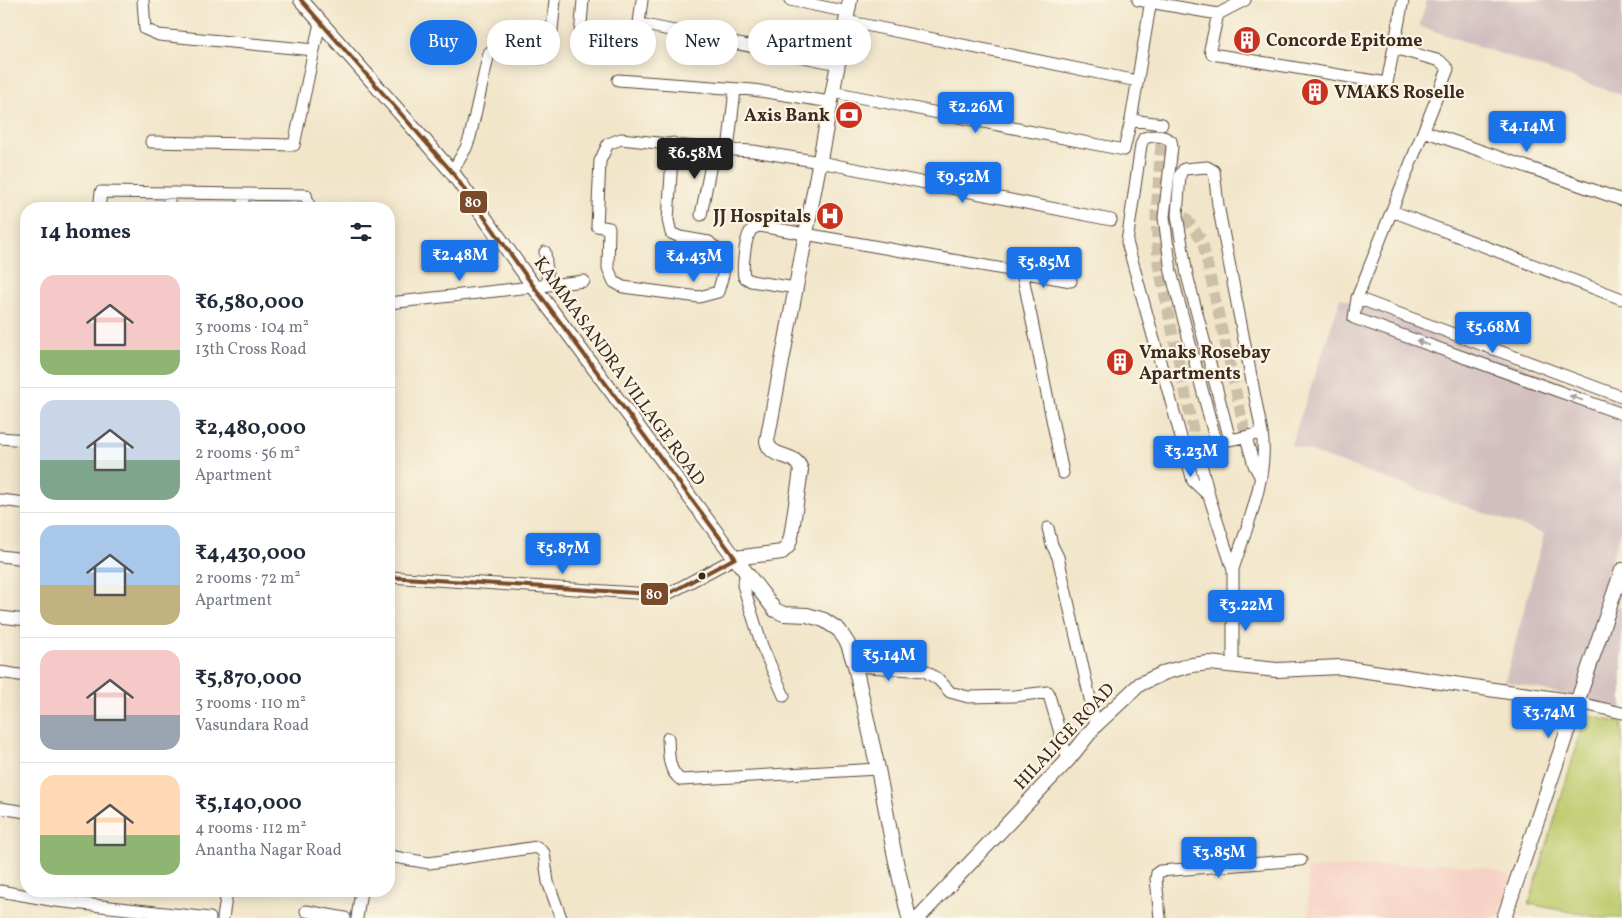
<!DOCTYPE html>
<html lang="en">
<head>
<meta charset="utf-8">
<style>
  body { margin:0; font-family:Vollkorn,serif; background:#f6f6f7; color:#1f2937; height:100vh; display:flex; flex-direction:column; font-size:19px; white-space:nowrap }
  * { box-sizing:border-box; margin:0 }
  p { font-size:16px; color:#747a83 }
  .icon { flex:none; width:28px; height:28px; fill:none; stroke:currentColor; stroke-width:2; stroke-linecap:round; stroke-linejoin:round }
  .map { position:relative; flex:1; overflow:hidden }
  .drawer { position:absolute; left:20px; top:202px; width:375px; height:695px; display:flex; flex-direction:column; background:#fff; border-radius:20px; box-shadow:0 2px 12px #0003 }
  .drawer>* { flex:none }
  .top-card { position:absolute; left:410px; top:20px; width:475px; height:45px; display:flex; gap:10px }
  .price { position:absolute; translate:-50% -42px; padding:0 11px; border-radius:5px; background:#1a73e8; color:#fff; font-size:16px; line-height:32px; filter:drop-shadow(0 1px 2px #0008) }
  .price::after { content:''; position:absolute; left:50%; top:30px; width:15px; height:11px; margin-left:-8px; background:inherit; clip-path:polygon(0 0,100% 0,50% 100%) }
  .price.selected { background:#222; color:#fff }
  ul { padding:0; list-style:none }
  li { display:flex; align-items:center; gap:15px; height:125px; padding:0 20px }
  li+li { border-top:1px solid #e0e1e3 }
  li span { display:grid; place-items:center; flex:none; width:140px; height:100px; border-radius:15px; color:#555 }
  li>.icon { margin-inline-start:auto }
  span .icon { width:60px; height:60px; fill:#fffc; stroke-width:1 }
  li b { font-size:21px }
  h2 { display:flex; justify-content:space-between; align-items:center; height:60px; padding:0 20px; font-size:21px }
  .chip { padding:0 18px; border-radius:22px; background:#fff; box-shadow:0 2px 12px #0003; font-size:18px; line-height:45px }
  .chip.selected { background:#1a73e8; color:#fff }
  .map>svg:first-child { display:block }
  .built { fill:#f6d1c5 }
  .industrial { fill:#d1bfbf }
  .green { fill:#bdcb6d; stroke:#7c7a46 }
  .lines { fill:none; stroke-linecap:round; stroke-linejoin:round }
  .minor-tunnel { stroke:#cdc0a8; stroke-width:11; stroke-dasharray:11 5.5; stroke-linecap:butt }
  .minor-casing { stroke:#564638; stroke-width:13 }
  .tertiary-casing { stroke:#564638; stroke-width:16 }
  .minor { stroke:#fff; stroke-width:11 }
  .tertiary { stroke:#fff; stroke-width:14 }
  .bus-1-casing { stroke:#fcf5e5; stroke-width:8 }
  .bus-1 { stroke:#7a4b2a; stroke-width:4 }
  .oneway { fill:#a79f9a }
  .bus-dot { fill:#3b2a1e; stroke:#fcf5e5; stroke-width:2 }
  .labels { text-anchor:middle; stroke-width:4.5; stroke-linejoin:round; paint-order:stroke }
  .poi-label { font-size:18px; font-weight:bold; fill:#3b2a1e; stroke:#fcf5e5; text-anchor:start }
  .street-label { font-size:18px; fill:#3b2a1e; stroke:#fcf5e5 }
  .line-badge { stroke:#fcf5e5; stroke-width:2 }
  .badge-label { font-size:14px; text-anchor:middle; font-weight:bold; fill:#fff }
</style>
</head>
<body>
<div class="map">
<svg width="1622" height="918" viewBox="0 0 1622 918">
  <rect width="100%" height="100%" fill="#fcf5e5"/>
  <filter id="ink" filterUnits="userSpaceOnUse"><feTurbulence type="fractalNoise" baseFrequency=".02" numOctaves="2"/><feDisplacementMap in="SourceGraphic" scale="10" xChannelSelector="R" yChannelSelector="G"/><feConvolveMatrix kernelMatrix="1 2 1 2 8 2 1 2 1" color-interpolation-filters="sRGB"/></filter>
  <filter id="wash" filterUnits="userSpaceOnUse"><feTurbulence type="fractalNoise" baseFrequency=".0096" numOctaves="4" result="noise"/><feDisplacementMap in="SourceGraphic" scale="20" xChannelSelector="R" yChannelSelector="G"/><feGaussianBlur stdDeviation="1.12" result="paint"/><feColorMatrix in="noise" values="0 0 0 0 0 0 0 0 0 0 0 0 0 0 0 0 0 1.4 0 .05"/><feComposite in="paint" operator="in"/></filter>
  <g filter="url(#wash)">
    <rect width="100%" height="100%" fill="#f1e6ca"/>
    <!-- built -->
    <path class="built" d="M1441 863 1488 868 1511 877 1499 918H1309L1307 869Z"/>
    <!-- industrial -->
    <path class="industrial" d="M1427 0H1622V95L1419 26Z
      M1341 298 1622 404V528L1598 602 1622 608V708L1505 681 1544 534 1291 445Z"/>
    <!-- green -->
    <path class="green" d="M1586 715 1622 723V918H1602L1529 904Z"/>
  </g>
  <g filter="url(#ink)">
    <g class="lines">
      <!-- minor-tunnel -->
      <path class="minor-tunnel" d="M1162 128 1156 214 1158 264 1198 453
        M1169 212 1186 218 1202 240 1247 441"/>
      <!-- minor casing -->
      <g class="minor-casing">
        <path id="minor" d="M143 0 145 29 159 35 314 50 294 145 151 142
          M583 0 579 47 582 53 627 57 635 53 642 0
          M790 0 848 12
          M1138 0 1218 14 1245 0
          M1218 14 1210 49 1212 54 1387 83 1403 0
          M846 21 1137 81
          M640 24 838 64
          M1394 48 1440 61 1448 69 1357 298 1354 318 1622 414
          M314 50 320 23
          M618 80 753 90 831 102
          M833 92 1124 150 1131 120 1151 0
          M1131 120 1162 124
          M1424 131 1622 200
          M673 143 668 220 671 233 680 237 709 242 724 256 723 275 718 292 699 297 623 287 614 282 608 268 609 228 597 226 600 161 608 144 621 139 714 149 753 151 820 162 1111 220
          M728 150 735 90
          M452 172 466 148 470 137 489 53 491 51H494L540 58 547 57 550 49 555 0
          M99 209 101 192 306 195 310 209
          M169 209V193
          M243 209V194
          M1392 211 1622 299
          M701 215 714 149
          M545 252 548 285
          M1022 272 1063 473
          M796 288 751 281 744 277C742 269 745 239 750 232 752 228 756 227 760 226L1071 281
          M1357 298 1622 397
          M389 303 584 281
          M0 438 26 440
          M1247 441 1254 465 1261 478
          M1186 449 1216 442 1171 272 1164 217 1172 147 1171 141C1163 135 1153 135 1144 138L1141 145 1127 242 1193 481 1209 496 1233 570V665
          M1198 453 1209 495
          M0 500 26 503
          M1048 528 1052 545 1058 557 1096 725
          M0 556 26 559
          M1233 569C1246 529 1269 476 1262 433L1218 205 1214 171 1207 167 1184 169 1180 175 1177 215 1187 275 1230 440 1262 433
          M746 573 743 585 762 646 784 696
          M389 577 666 595 735 558
          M0 617 26 620
          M855 666 925 671 939 680 950 692 968 697 1014 696 1048 692 1068 760
          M0 672 26 676
          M1576 702 1622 713
          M668 738C669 753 667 770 681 780L878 769
          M0 808 26 812
          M389 856 429 863 537 847 544 853 548 882 561 918
          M0 891 56 901 210 918
          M306 911 345 918
          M223 918 227 891
          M357 918 361 891
          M1160 918 1156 879 1157 873 1160 871 1301 860"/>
      </g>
      <!-- tertiary casing -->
      <g class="tertiary-casing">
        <path id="tertiary" d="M301 0 452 172 537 291 735 558
          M850 0 767 441C770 460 796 451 801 470L791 537 788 546 782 552 735 558 775 610 784 614 807 615 824 620 839 630 848 644 855 666 878 769 895 857 909 918
          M918 918 1068 760 1096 725 1140 684 1166 672 1192 665 1209 663 1277 670 1340 667 1576 702
          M1504 918 1622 570"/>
      </g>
      <!-- minor -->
      <use href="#minor" class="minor"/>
      <!-- tertiary -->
      <use href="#tertiary" class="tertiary"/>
      <!-- bus-1 casing -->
      <g class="bus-1-casing">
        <path id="bus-1" d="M301 0 452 172 537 291 735 558 666 595 389 577"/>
      </g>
      <!-- bus-1 -->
      <use href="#bus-1" class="bus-1"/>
    </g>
    <!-- one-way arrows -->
    <defs><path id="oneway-solid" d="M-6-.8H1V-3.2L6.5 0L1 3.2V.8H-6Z" transform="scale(1.25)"/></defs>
    <g class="oneway">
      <use href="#oneway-solid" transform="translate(1423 343) rotate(-160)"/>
      <use href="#oneway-solid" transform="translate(1576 398) rotate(-160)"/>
    </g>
  </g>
  <!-- icons -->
  <defs>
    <g id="building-disc" transform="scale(1.4375)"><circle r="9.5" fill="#c8321e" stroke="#fcf5e5"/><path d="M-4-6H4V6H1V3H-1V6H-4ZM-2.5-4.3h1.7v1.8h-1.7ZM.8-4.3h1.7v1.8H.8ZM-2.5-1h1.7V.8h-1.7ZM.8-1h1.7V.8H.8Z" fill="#fff"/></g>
    <g id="bank-disc" transform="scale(1.4375)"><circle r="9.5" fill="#c8321e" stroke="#fcf5e5"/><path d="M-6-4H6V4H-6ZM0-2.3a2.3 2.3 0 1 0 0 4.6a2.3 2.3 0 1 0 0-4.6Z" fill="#fff"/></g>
    <g id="hospital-disc" transform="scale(1.4375)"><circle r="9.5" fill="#c8321e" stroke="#fcf5e5"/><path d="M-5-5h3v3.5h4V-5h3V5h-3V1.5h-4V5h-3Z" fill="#fff"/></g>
  </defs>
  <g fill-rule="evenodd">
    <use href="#building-disc" x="1247" y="40"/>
    <use href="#building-disc" x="1315" y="92"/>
    <use href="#bank-disc" x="849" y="115"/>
    <use href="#hospital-disc" x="830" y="216"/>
    <use href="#building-disc" x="1120" y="362"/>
  </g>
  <!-- markers -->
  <circle class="bus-dot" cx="702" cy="576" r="4.5"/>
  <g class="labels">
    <!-- poi labels -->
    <g class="poi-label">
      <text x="1266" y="46">Concorde Epitome</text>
      <text x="1334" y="98">VMAKS Roselle</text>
      <text x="830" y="121" text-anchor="end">Axis Bank</text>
      <text x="811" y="222" text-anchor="end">JJ Hospitals</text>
      <text x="1139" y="358">Vmaks Rosebay<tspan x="1139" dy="21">Apartments</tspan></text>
    </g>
    <!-- street labels -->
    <g class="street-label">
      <text transform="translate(620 371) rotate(54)" y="6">KAMMASANDRA VILLAGE ROAD</text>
      <text transform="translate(1064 736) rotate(-47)" y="6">HILALIGE ROAD</text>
    </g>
  </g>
  <g class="line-badge">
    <rect x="459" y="190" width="29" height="24" rx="5" fill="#7a4b2a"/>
    <rect x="640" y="582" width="29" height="24" rx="5" fill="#7a4b2a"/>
  </g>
  <g class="badge-label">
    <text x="473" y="207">80</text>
    <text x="654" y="599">80</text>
  </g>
</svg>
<b class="price" style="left:976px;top:134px">₹2.26M</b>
<b class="price" style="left:1527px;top:153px">₹4.14M</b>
<b class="price selected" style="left:695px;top:180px">₹6.58M</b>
<b class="price" style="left:963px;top:204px">₹9.52M</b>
<b class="price" style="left:460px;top:282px">₹2.48M</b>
<b class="price" style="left:694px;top:283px">₹4.43M</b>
<b class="price" style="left:1044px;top:289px">₹5.85M</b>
<b class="price" style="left:1493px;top:354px">₹5.68M</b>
<b class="price" style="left:1191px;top:478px">₹3.23M</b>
<b class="price" style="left:563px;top:575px">₹5.87M</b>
<b class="price" style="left:1246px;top:632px">₹3.22M</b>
<b class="price" style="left:889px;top:682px">₹5.14M</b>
<b class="price" style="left:1549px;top:739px">₹3.74M</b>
<b class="price" style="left:1219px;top:879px">₹3.85M</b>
<div class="top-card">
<a class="chip selected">Buy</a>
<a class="chip">Rent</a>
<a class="chip">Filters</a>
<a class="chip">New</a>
<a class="chip">Apartment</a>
</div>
<section class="drawer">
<h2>14 homes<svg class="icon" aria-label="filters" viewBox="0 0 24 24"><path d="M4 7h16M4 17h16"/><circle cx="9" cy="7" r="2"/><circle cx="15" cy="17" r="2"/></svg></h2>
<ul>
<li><span style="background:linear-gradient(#f6c9c9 75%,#8fb573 0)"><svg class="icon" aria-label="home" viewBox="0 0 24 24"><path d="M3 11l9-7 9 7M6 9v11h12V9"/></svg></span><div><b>₹6,580,000</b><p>3 rooms · 104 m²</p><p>13th Cross Road</p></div></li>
<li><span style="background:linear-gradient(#c9d6e8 60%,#7fa58c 0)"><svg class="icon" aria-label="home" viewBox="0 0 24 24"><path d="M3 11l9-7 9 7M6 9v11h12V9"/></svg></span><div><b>₹2,480,000</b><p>2 rooms · 56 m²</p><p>Apartment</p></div></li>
<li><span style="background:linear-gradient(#a9c7e8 60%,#c2b280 0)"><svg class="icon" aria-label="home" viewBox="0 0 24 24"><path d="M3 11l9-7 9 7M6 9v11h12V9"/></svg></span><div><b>₹4,430,000</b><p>2 rooms · 72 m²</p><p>Apartment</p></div></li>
<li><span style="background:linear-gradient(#f6c9c9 65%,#9aa5b1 0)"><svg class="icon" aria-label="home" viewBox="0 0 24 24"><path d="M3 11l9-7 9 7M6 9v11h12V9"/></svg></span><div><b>₹5,870,000</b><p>3 rooms · 110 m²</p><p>Vasundara Road</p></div></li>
<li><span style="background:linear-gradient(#ffd9b3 60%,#8fb573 0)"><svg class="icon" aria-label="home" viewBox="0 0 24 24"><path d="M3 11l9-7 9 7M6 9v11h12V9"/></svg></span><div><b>₹5,140,000</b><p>4 rooms · 112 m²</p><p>Anantha Nagar Road</p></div></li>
</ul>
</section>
</div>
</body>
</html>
